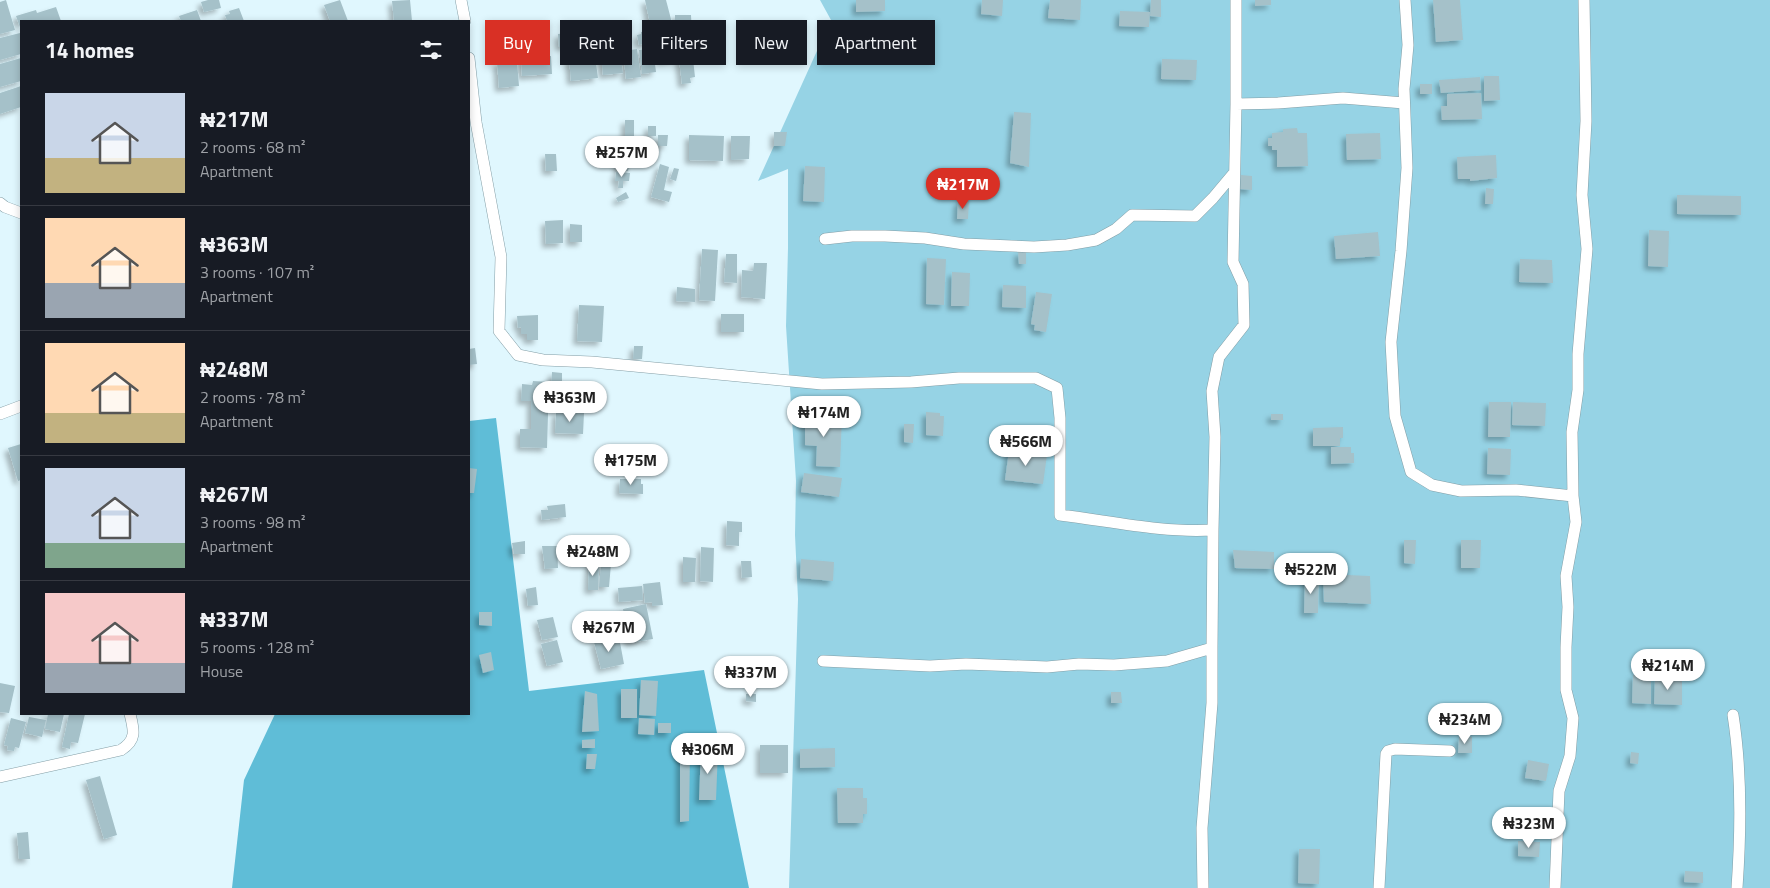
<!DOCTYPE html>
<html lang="en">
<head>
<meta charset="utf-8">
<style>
  body { margin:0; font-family:"Titillium Web",sans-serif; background:#20242c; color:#f1f3f6; height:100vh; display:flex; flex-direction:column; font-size:19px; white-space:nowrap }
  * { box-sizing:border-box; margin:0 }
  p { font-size:16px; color:#9ea1a6 }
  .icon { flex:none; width:28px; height:28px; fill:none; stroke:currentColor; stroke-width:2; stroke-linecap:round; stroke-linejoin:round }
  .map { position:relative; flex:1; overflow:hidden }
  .panel { position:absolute; left:20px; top:20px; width:450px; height:695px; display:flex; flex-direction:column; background:#171b24; border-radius:0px; box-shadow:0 2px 8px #0003 }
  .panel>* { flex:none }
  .top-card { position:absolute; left:485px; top:20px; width:475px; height:45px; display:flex; gap:10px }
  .price { position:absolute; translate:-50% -42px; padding:0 11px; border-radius:18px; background:#fff; color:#222; font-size:16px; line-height:32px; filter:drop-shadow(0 1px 2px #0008) }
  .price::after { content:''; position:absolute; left:50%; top:30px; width:15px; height:11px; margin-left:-8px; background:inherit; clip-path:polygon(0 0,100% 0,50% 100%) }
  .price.selected { background:#d93025; color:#fff }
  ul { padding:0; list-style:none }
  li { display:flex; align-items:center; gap:15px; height:125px; padding:0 25px }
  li+li { border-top:1px solid #363941 }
  li span { display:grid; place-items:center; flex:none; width:140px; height:100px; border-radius:0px; color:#555 }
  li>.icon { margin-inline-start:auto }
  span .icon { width:60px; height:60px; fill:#fffc; stroke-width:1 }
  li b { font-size:21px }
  h2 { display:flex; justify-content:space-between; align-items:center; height:60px; padding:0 25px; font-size:21px }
  .chip { padding:0 18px; border-radius:0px; background:#171b24; box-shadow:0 2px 8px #0003; font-size:18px; line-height:45px }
  .chip.selected { background:#d93025; color:#fff }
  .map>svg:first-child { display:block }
  .green { fill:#96d3e5 }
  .forest { fill:#5fbdd7 }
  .building { fill:#a5c1c9; filter:url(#shadow) }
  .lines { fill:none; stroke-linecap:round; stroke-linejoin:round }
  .minor-casing { stroke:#839ea6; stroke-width:12 }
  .minor { stroke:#fff; stroke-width:11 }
</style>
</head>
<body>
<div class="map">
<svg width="1770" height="888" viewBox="0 0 1770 888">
  <defs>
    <filter id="shadow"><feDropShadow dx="-4" dy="4" stdDeviation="2.5" flood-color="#0004"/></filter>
  </defs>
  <rect width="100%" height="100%" fill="#e0f7fe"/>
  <!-- green -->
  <path class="green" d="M820 0H1770V888H789L798 599 795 535 796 481 786 326 788 248V169L758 181 831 20Z"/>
  <!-- forest -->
  <path class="forest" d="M496 418 529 691 704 670 749 888H232L244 780 275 714H469V421Z"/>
  <!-- building -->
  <path class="building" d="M6 0 15 30 0 34V2Z
    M208 0H219L221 8 204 12 201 2Z
    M340 0 348 21H330L324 5Z
    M410 0 412 21H394L392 1Z
    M645 0H666L672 23 651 28Z
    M856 0H885V11L856 12Z
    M982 0H1003L1002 16 981 14Z
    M1050 0H1081L1080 20 1048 18Z
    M1151 0H1161V17L1150 16Z
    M1255 0H1271V5L1255 6Z
    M1433 0H1460L1463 40 1436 42Z
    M56 7 61 21H21V30L16 16 36 10 37 13Z
    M239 8 244 21H227L225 15 230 14 229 11Z
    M197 10 201 21H181L179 16Z
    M1120 11 1150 12 1149 27 1119 26Z
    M675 15H691L692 35H675Z
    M593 23 597 47 580 49 576 25Z
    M662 27 664 39 639 45 637 35 641 34V32Z
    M575 32 577 45 559 47 558 34Z
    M20 33 21 54 0 60V38Z
    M673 41 677 58 662 61 658 44Z
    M691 41 695 77 690 78 691 83 682 84 677 43Z
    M653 48 656 72 642 74 639 50Z
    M637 49 641 77 626 79 623 51Z
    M620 51 623 73 603 75 601 54Z
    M595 55 598 78 571 81 569 58Z
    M551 56 552 74 522 76 521 58Z
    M21 58V81L0 87V64Z
    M1162 59 1197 60 1196 80 1161 79Z
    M517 61 519 86 499 88 497 62Z
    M1484 76H1499L1500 100 1484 101Z
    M1480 77 1481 90 1441 93 1439 80Z
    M1420 84H1432V94H1420Z
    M21 86V107L0 114V93Z
    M1481 93 1482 119 1442 120 1441 106H1447V94Z
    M1014 112 1031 113 1029 167 1010 163Z
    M625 120H634V137L625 138Z
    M648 126H656V136H648Z
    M1297 128 1298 133H1307L1308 166 1277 167V150H1272V146H1268V138H1272V133L1283 132V129Z
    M774 132H787L785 146H774Z
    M1380 133 1381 159 1347 160 1346 134Z
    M658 135H668L667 146H658Z
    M689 135 724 136 723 161 689 160Z
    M731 136H750L749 159 731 160Z
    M628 143 647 144 646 158 627 157Z
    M545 154H556L557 171H546Z
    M1496 155 1497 178 1470 181V179H1458L1457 157Z
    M618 160 630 161 628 171 617 170Z
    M660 164 669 167 664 190 672 192 669 202 651 197Z
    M805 166 825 167 824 202 803 201Z
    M674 168 679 169 676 181 670 179Z
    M616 172 630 173 629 181H623V188H618L619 181H615Z
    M1241 175 1252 176V190L1240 189Z
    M1486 188 1494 189 1493 204H1485Z
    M626 192 629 198 618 202 616 198Z
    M1677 195 1741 196V215L1677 214Z
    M958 201H969L968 219H957Z
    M563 220V243L546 244 545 221Z
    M570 224 582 225V242H570Z
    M1649 230 1669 231 1668 267 1648 266Z
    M1378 232 1380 256 1336 259 1334 236Z
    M702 249 718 250 715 301 699 300Z
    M1018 252H1026V264H1019Z
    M726 254H737V283L724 282Z
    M927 258 946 259 944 305 926 304Z
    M1520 259 1552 260 1553 283 1519 282Z
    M754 263H767L765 299 741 297 742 270 753 271Z
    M952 272 970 273 969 306H951Z
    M1003 285 1026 286V308L1002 307Z
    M677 287 695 289V302L676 301Z
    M1036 292 1052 294 1046 332 1034 330 1035 325 1031 324Z
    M579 305 604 306 602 342 577 341Z
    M721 314H744V332H721Z
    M538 315V340H527V334H521V327L518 328 517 316Z
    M634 346H643L642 359H633Z
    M475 348 477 364 469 365V349Z
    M552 372 562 373V385L551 384Z
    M533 381 549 382 547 448 520 447V429H531V401H521L522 384 532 385Z
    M1489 402H1511L1510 437H1488Z
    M1513 402 1546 403 1545 426 1512 425Z
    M556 412 584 413 583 434 555 433Z
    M926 412 940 413V416H944L943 436 926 435Z
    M803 414 842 415 840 467 816 466 817 446 805 445V426H802Z
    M1271 414H1283V420H1271Z
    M904 424H914L913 443 904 442Z
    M1343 427V438H1340V446H1313V428Z
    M21 444V480L18 481 8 448Z
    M1331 447H1351V453H1354V463L1331 464Z
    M1488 448 1511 449 1510 475 1487 474Z
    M1009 451 1047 455 1043 484 1005 480Z
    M469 468 477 469 474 493H469Z
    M804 473 842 478 839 497 801 492Z
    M620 479H641V484H643V494L619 493Z
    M565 504 566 517 542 520 541 510H548L547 506Z
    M727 521 742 522V532H739V546L726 545Z
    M1404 540H1416L1415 564 1404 563Z
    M1461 540H1481L1480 568H1461Z
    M525 541V554H514L512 543Z
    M542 546H557L558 568 545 569Z
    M701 547 714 548 713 582 700 581Z
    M1233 550 1274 552V569L1235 568Z
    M683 557 696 558 695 582H683Z
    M801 559 834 562 833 581 800 578Z
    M741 561H751L752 577 742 578Z
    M589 563 599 564 598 590H588Z
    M601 564H611L609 587H599Z
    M1323 574 1370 576 1371 604 1324 602Z
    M1305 577 1319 578 1318 613H1304Z
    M660 582 663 605 652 606V602L645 603 643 584Z
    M642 586 643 600 619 602 618 588Z
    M536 587 538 605 528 606 526 589Z
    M646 604 653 639 629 643 623 609Z
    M479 612H492V626L479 625Z
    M553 617 558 637 542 640 537 620Z
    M619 637 624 664 601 669 594 642Z
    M557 640 563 662 547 666 541 644Z
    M491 652 494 670 483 673 479 655Z
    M732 663H747V676H732Z
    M1633 675H1651V704L1632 703Z
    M1663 675H1676V679L1682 680V705L1654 704 1655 678 1663 679Z
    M641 680 658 681 656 716 639 715Z
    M0 683 15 686 9 713 0 712Z
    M621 689H637V718H621Z
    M585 691 597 694 599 731 582 732Z
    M1111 692H1121L1122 703H1111Z
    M746 694H756V702L746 701Z
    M48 714H64L60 732 45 729Z
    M69 714H85L78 743 71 742 70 749 62 747Z
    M29 717 46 720 42 737 25 733Z
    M11 718 26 722 19 748 15 747 14 751 7 750 8 746 4 745Z
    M639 718 655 719 654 735 638 734Z
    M658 723H671V733H658Z
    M1459 737H1472V753H1458Z
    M595 739V748H582V740Z
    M760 745H788V773H760Z
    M835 748V767L800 768V749Z
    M701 749 718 750 716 800H699Z
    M680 751H690L689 821 680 822Z
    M1631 752 1639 753 1638 764 1630 763Z
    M587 754H597L595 769H586Z
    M1528 760 1549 764 1546 781 1525 778Z
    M100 776 117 835 104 839 86 780Z
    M837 788H863V798H867V814H863V823H838Z
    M28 832 30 859H19L17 833Z
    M1518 841 1540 842 1539 857 1518 856Z
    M1299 849H1320L1319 884 1298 883Z
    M1685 871 1703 872V883L1684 882Z"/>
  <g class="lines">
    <!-- minor casing -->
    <g class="minor-casing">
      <path id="minor" d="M461 0 465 21
        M1236 0V104
        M1405 0 1408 45 1404 89 1407 168 1401 251 1391 342 1395 416 1411 472 1432 485 1461 491 1516 490 1573 496
        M469 58 476 122 501 257 499 331 518 355 543 360 592 362 822 384 911 382 959 378H1036L1057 388 1060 418V515C1110 521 1162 533 1213 530L1215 437 1212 391 1219 357 1244 325 1243 284 1233 262 1236 104 1278 103 1343 98 1404 103
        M0 203 5 207 21 213
        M825 239 852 236H885L925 238 964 244 1034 247 1067 245 1096 240 1116 229 1132 215 1195 216 1213 198 1234 173
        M0 414 21 406
        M823 661 930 666 966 664 1047 667 1079 664 1114 665 1167 661 1212 648 1213 530
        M1733 715C1742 772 1741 831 1737 888
        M0 777 121 750C137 740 134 730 130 714
        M1203 888 1202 828 1212 703V648
        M1379 888 1386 754 1388 751 1395 749 1450 751
        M1555 888 1559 791 1570 756 1573 718 1566 690V647L1568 607 1566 576 1576 522 1573 496 1572 432 1578 390V354L1587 249 1582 195 1586 121 1584 0"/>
    </g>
    <!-- minor -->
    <use href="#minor" class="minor"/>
  </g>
</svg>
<b class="price" style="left:622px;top:178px">₦257M</b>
<b class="price selected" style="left:963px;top:210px">₦217M</b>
<b class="price" style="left:570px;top:423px">₦363M</b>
<b class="price" style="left:824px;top:438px">₦174M</b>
<b class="price" style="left:1026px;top:467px">₦566M</b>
<b class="price" style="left:631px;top:486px">₦175M</b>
<b class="price" style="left:593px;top:577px">₦248M</b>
<b class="price" style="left:1311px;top:595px">₦522M</b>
<b class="price" style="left:609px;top:653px">₦267M</b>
<b class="price" style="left:1668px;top:691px">₦214M</b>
<b class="price" style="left:751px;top:698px">₦337M</b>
<b class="price" style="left:1465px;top:745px">₦234M</b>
<b class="price" style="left:708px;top:775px">₦306M</b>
<b class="price" style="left:1529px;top:849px">₦323M</b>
<div class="top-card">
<a class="chip selected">Buy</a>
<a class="chip">Rent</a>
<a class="chip">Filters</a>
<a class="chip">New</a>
<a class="chip">Apartment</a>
</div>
<section class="panel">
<h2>14 homes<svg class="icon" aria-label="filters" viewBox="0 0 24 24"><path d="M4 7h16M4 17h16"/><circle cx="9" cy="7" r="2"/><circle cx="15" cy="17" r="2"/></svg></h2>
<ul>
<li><span style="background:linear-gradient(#c9d6e8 65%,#c2b280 0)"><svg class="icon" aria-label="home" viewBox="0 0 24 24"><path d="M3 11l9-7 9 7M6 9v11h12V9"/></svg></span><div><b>₦217M</b><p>2 rooms · 68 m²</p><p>Apartment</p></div></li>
<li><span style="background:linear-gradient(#ffd9b3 65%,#9aa5b1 0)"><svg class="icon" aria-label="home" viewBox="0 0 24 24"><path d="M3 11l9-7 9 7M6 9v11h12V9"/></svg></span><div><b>₦363M</b><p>3 rooms · 107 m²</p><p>Apartment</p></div></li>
<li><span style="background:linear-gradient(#ffd9b3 70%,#c2b280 0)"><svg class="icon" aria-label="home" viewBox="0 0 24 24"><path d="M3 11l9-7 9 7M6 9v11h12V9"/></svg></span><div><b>₦248M</b><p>2 rooms · 78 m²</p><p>Apartment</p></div></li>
<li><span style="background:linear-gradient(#c9d6e8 75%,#7fa58c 0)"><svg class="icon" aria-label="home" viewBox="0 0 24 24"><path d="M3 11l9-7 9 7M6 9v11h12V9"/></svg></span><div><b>₦267M</b><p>3 rooms · 98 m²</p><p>Apartment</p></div></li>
<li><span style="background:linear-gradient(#f6c9c9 70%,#9aa5b1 0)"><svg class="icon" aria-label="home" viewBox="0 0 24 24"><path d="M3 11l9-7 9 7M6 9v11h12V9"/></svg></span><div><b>₦337M</b><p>5 rooms · 128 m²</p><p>House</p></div></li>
</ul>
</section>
</div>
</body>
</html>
